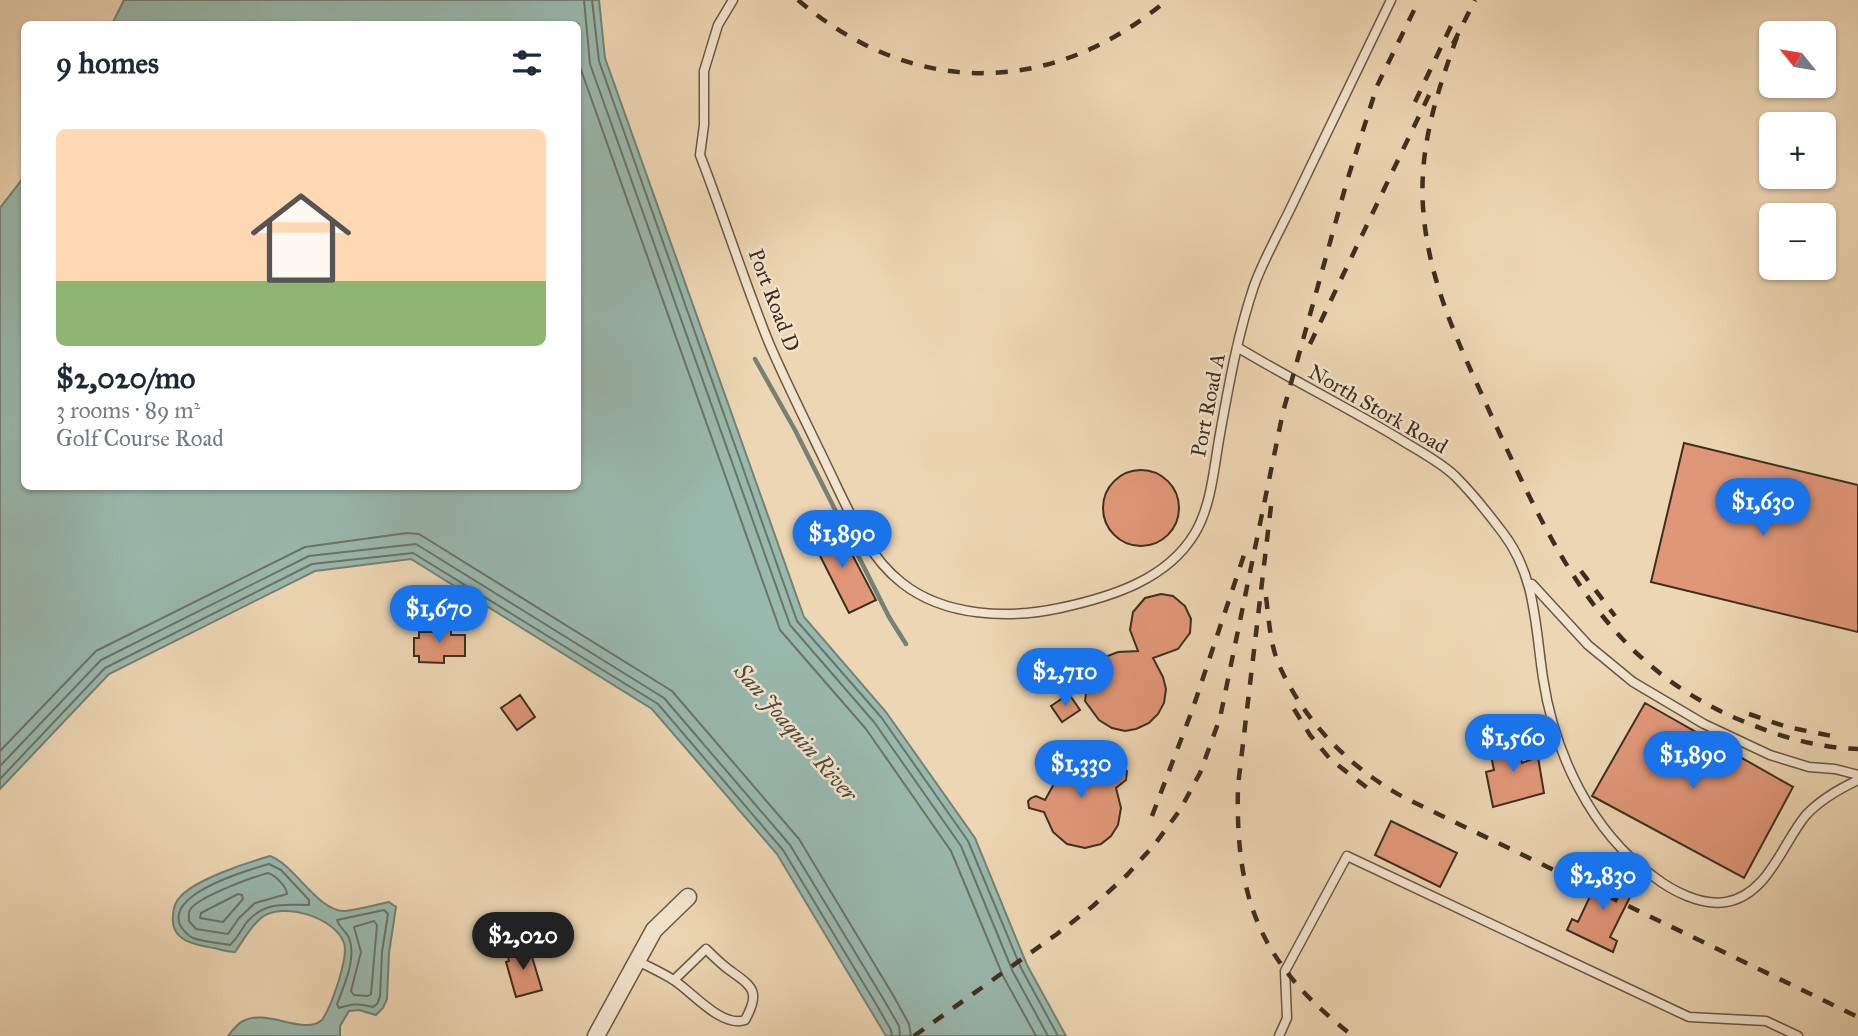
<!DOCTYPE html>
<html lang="en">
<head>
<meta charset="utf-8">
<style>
  body { margin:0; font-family:"IM FELL Great Primer",serif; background:#f6f6f7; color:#1f2937; height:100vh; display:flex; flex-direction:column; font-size:26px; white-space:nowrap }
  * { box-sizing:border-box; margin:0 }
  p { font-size:23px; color:#747a83 }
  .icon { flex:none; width:38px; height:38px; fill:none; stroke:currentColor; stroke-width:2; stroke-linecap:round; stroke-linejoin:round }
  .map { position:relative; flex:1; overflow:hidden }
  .sheet { position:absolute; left:21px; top:21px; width:560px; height:469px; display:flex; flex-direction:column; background:#fff; border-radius:10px; box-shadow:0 2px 5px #0004 }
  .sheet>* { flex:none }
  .needle { width:46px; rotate:300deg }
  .tools { position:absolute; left:1759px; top:21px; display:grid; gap:14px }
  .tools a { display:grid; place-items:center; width:77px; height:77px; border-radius:10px; background:#fff; box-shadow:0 2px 5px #0004; font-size:35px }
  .price { position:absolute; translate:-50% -60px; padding:0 16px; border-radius:24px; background:#1a73e8; color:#fff; font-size:23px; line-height:46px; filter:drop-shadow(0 2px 4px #0008) }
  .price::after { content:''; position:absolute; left:50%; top:42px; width:21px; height:16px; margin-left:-10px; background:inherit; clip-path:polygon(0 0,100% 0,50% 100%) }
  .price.active { background:#222; color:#fff }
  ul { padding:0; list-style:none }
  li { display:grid; align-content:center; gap:14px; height:371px; padding:0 35px }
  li+li { border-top:2px solid #e0e1e3 }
  li span { display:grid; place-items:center; height:217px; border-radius:10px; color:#555 }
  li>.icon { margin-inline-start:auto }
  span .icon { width:126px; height:126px; fill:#fffc; stroke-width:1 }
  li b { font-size:30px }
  h2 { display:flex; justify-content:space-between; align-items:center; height:84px; padding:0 35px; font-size:30px }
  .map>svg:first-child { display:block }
  .water { fill:#99b9ae; stroke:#758175; stroke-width:2 }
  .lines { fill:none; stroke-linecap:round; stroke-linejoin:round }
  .shore { stroke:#6c7466; stroke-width:2 }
  .stream { stroke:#758175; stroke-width:4.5 }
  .building { fill:#e09778; stroke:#3e2e1f; stroke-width:2 }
  .service-casing { stroke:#6a5844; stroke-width:11 }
  .minor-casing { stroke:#6a5844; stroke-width:19 }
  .service { stroke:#f3e4ce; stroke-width:8 }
  .minor { stroke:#f3e4ce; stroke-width:16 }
  .rail { stroke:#3e2e1f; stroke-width:4.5; stroke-dasharray:12 12; stroke-linecap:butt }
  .labels { text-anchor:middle; stroke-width:5; stroke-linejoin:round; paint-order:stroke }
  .street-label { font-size:21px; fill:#3e2e1f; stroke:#f3e4ce }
  .water-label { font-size:23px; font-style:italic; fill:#504a3c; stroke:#f3e4ce }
</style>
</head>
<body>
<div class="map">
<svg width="1858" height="1036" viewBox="0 0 1858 1036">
  <rect width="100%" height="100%" fill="#edd6b3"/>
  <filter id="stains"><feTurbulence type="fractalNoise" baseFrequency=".00286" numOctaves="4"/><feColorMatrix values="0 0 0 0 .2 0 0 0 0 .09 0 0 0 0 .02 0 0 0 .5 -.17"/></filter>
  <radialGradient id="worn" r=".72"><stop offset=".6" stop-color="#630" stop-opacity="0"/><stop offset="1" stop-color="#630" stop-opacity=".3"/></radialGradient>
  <!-- water -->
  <path class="water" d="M124 0H599L605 58 804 617 886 712 975 838 1027 965 1066 1036H886L777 854 652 709 411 559 315 571 109 674 0 789V208L24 177V486H578V24H112Z
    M270 856C295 865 318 912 345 911 359 910 375 905 389 902L396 907 389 953 387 999 383 1008 376 1015 359 1010 349 1011 340 1026V1036H228C232 1031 237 1024 243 1021 267 1008 304 1036 322 1020 331 1007 349 958 344 943 335 917 282 901 261 918 250 927 243 941 235 952 227 952 222 950 214 948 196 945 170 941 173 916 173 908 175 902 181 896 197 879 246 863 270 856Z"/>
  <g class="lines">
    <!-- shore -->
    <path class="shore" d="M584 0 590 64 790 625 874 722 961 846 1013 972 1048 1036
      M592 0 599 61 797 621 881 717 968 841 1021 968 1058 1036
      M578 47 580 67 780 630 866 729 951 851 1003 976 1036 1036
      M0 751 96 651 305 547 407 533 419 534 672 691 799 839 893 995 909 1024 911 1036
      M0 766 101 660 309 556 416 544 664 698 790 845 884 1000 899 1026 900 1036
      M0 779 105 668 312 564 413 553 658 704 783 850 876 1004 891 1030 892 1036
      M269 864 281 870 309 900V905C285 905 265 901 247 922 241 930 237 939 230 945 219 943 204 942 193 938 188 936 180 927 179 922 172 892 248 870 269 864Z
      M268 873C275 875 287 887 287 894L255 903 239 918 228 934 196 929 189 921C189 917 188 913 190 910 197 897 253 877 268 873Z
      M238 894 242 895 243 899 223 922 200 918 201 913Z
      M384 910 388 914 382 952 380 997 377 1004 373 1007C359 1003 352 1004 339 1008L337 1004C344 986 357 957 349 938 346 931 339 927 337 920Z
      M374 921 377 925 371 994 368 996 354 995 351 991 361 952 354 927Z"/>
    <!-- stream -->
    <path class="stream" d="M755 359 795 430 889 617 906 644"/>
  </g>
  <!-- building -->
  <path class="building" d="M1684 443 1858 485V632L1651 582Z
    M1103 508a38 38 0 1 1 76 0a38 38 0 1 1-76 0Z
    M816 524 828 545 843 537 876 600 849 613 813 542 810 543 804 531Z
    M1161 594 1173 596 1185 606 1191 619 1190 633 1178 649 1153 658 1163 677 1166 689 1164 703 1158 714 1149 723 1136 729 1125 731 1112 728 1099 720 1085 701 1088 678 1096 665 1105 657 1118 652 1138 651 1130 630 1133 612 1145 598Z
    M432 626H451V635H465V656H444V663L419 662V656H414V638H419V632H432Z
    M1069 694 1080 710 1062 722 1051 706Z
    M520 695 535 717 517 730 501 708Z
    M1645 703 1793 787 1744 878 1592 796Z
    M1509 721 1522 763 1538 757 1544 793 1493 807 1486 772 1494 770 1490 751 1506 747 1503 722Z
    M1052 748 1084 780 1089 756 1096 751 1106 755 1109 766H1122L1127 771 1126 780 1116 788 1121 808 1118 825 1111 836 1101 844 1085 848 1067 844 1053 832 1044 812 1029 808 1028 801 1031 798 1036 796 1045 800 1055 782 1036 764Z
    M1391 821 1457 853 1440 887 1375 855Z
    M1601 873 1634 889 1610 937 1617 941 1613 952 1567 930 1572 919 1578 922Z
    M529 947 542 990 516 997 506 962 509 961 507 953Z"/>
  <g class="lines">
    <!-- service casing -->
    <g class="service-casing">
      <path id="service" d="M733 0 718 25 704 71V125L700 155C724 217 744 281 769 343 787 385 808 426 828 468 847 507 866 555 902 583 945 617 1009 619 1060 608 1111 597 1167 580 1195 533 1212 504 1214 466 1220 434 1229 384 1238 333 1254 286 1265 256 1282 227 1295 199 1327 132 1359 66 1391 0
        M1237 347C1290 379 1345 406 1398 438 1417 450 1439 461 1455 476 1472 493 1488 513 1503 533 1536 576 1535 626 1543 678 1554 752 1591 832 1653 876 1672 891 1701 906 1726 902 1768 895 1782 844 1806 815 1820 800 1839 789 1858 780
        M1532 584 1588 645 1633 682 1704 724 1770 755 1809 767 1835 769 1858 775
        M636 960C649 967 663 973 675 981 693 993 722 1028 745 1020 762 990 751 986 728 969 720 963 713 956 706 949L674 980
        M1279 1036 1287 1018 1285 971 1347 856 1689 1017 1766 1021 1798 1036"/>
    </g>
    <!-- minor casing -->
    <g class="minor-casing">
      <path id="minor" d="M596 1036 654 930 688 897"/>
    </g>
    <!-- service -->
    <use href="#service" class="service"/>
    <!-- minor -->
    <use href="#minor" class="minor"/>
    <!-- rail -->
    <path class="rail" d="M798 0C913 98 1052 97 1167 0
      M1457 37C1437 92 1419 147 1423 207 1428 284 1461 348 1492 417 1553 549 1605 668 1750 724 1784 738 1821 748 1858 749
      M1453 44 1475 0
      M1415 102 1451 26
      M1310 344 1431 91
      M1271 506 1238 786C1235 901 1261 965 1353 1036
      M1581 571 1615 616
      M1266 597C1269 620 1270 644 1279 665 1305 723 1352 770 1407 799L1858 1017
      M1294 709 1310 735 1330 759 1370 790
      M1749 714 1787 727 1837 737
      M1152 816 1193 708 1244 555
      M914 1036 1057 934 1093 906 1127 875 1155 844 1180 810 1200 773 1220 718 1283 412 1347 181 1377 86 1419 0"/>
  </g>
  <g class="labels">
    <!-- street labels -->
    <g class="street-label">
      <text transform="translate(774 300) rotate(69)" y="7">Port Road D</text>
      <text transform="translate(1208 405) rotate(-79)" y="7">Port Road A</text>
      <text transform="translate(1378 409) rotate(30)" y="7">North Stork Road</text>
    </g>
    <!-- water labels -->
    <g class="water-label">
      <text transform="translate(796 732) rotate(49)" y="8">San Joaquin River</text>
    </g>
  </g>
  <rect width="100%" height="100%" filter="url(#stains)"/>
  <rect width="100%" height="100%" fill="url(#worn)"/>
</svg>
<div class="tools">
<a><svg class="needle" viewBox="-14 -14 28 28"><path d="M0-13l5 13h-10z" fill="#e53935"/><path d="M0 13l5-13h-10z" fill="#747a83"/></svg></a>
<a>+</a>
<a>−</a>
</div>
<b class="price" style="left:1763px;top:538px">$1,630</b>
<b class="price" style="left:842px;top:570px">$1,890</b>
<b class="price" style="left:439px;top:645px">$1,670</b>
<b class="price" style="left:1065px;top:708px">$2,710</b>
<b class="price" style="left:1513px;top:774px">$1,560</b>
<b class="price" style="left:1693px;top:791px">$1,890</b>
<b class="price" style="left:1081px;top:800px">$1,330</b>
<b class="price" style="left:1603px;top:912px">$2,830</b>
<b class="price active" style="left:523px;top:972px">$2,020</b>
<section class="sheet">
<h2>9 homes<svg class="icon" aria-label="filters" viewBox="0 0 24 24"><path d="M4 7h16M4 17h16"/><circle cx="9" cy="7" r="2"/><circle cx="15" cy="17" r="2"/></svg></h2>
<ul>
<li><span style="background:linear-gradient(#ffd9b3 70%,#8fb573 0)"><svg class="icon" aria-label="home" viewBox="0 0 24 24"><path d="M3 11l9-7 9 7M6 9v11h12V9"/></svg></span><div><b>$2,020/mo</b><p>3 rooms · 89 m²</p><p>Golf Course Road</p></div></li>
</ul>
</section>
</div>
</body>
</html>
